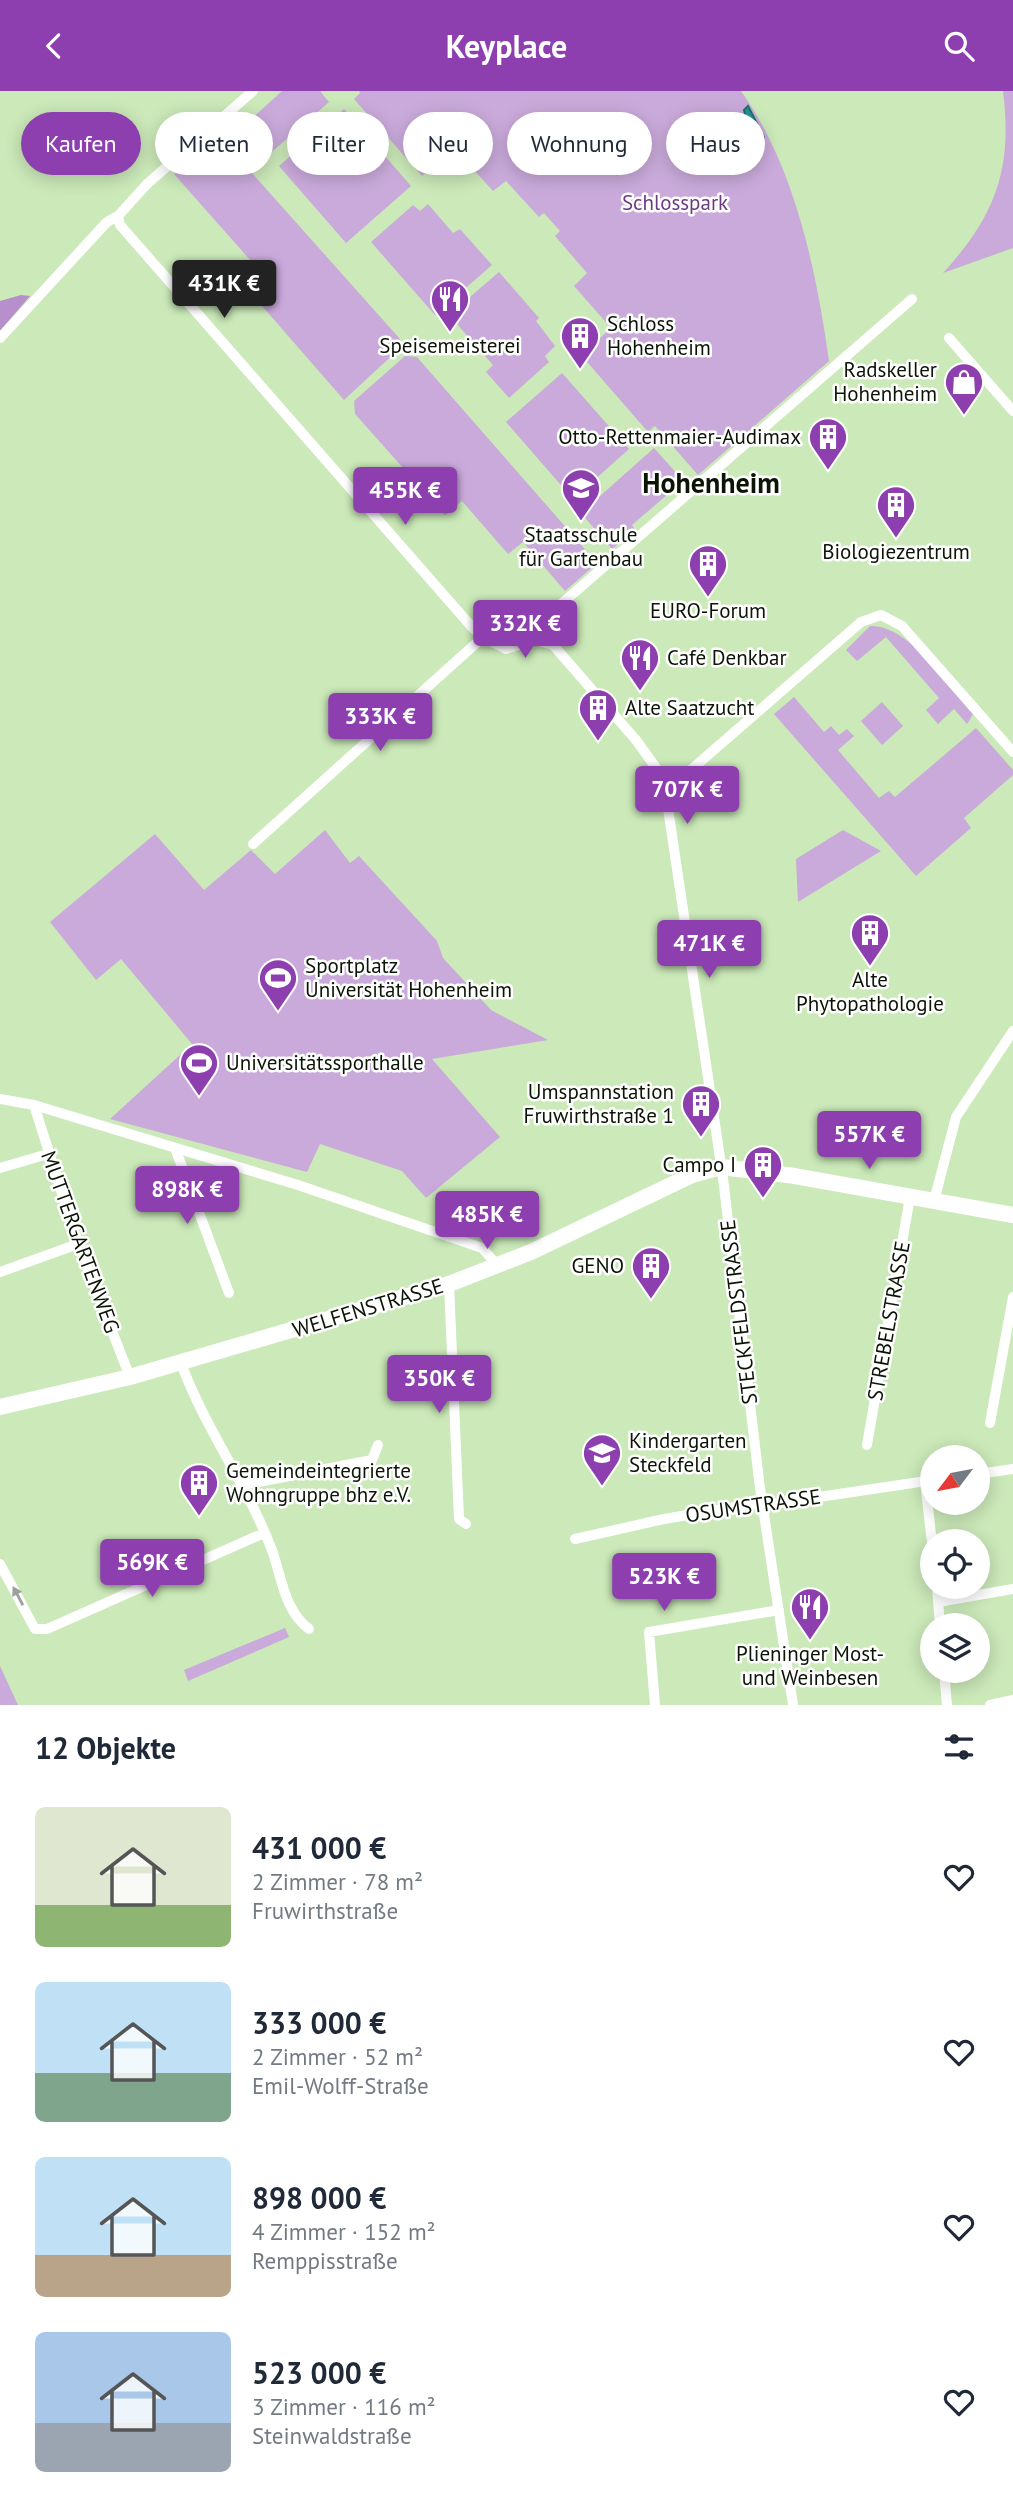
<!DOCTYPE html>
<html lang="de">
<head>
<meta charset="utf-8">
<style>
  body { margin:0; font-family:"PT Sans",sans-serif; background:#f2f2f3; color:#1f2937; height:100vh; display:flex; flex-direction:column; font-size:26px; white-space:nowrap }
  * { box-sizing:border-box; margin:0 }
  p { font-size:23px; color:#747a83 }
  .icon { flex:none; width:38px; height:38px; fill:none; stroke:currentColor; stroke-width:2; stroke-linecap:round; stroke-linejoin:round }
  .map { position:relative; height:1614px; overflow:hidden }
  .side { display:flex; flex-direction:column; background:#fff; flex:1 }
  .side>* { flex:none }
  .top-card { position:absolute; left:21px; top:21px; width:971px; height:63px; display:flex; gap:14px }
  .needle { width:46px; rotate:238deg }
  .tools { position:absolute; left:920px; top:1354px; display:grid; gap:14px }
  .tools a { display:grid; place-items:center; width:70px; height:70px; border-radius:50%; background:#fff; box-shadow:0 4px 18px #0003; font-size:35px }
  .price { position:absolute; translate:-50% -60px; padding:0 16px; border-radius:7px; background:#8d3fb0; color:#fff; font-size:23px; line-height:46px; filter:drop-shadow(0 2px 4px #0008) }
  .price::after { content:''; position:absolute; left:50%; top:42px; width:21px; height:16px; margin-left:-10px; background:inherit; clip-path:polygon(0 0,100% 0,50% 100%) }
  .price.current { background:#222; color:#fff }
  ul { padding:0; list-style:none }
  li { display:flex; align-items:center; gap:21px; height:175px; padding:0 35px }
  li span { display:grid; place-items:center; flex:none; width:196px; height:140px; border-radius:10px; color:#555 }
  li>.icon { margin-inline-start:auto }
  span .icon { width:84px; height:84px; fill:#fffc; stroke-width:1 }
  li b { font-size:30px }
  h2 { display:flex; justify-content:space-between; align-items:center; height:84px; padding:0 35px; font-size:30px }
  .tag { padding:0 24px; border-radius:32px; background:#fff; box-shadow:0 4px 18px #0003; font-size:24px; line-height:63px }
  .tag.current { background:#8d3fb0; color:#fff }
  header { display:flex; justify-content:space-between; align-items:center; height:91px; padding:0 35px; background:#8d3fb0; color:#fff; font-size:32px; font-weight:700 }
  .map>svg:first-child { display:block }
  .green { fill:#caaadb }
  .forest { fill:#b78fcc }
  .water { fill:#269796; stroke:#1e706a; stroke-width:2 }
  .lines { fill:none; stroke-linecap:round; stroke-linejoin:round }
  .street { stroke:#fff; stroke-width:10 }
  .secondary { stroke:#fff; stroke-width:16 }
  .oneway { fill:#9da19b }
  .labels { text-anchor:middle; stroke-width:5; stroke-linejoin:round; paint-order:stroke }
  .park-label { font-size:21px; fill:#6c3a84; stroke:#fff }
  .poi-label { font-size:21px; fill:#0b1505; stroke:#fff; text-anchor:start }
  .street-label { font-size:21px; fill:#0b1505; stroke:#fff }
  .district-label { font-size:28px; font-weight:bold; fill:#0b1505; stroke:#fff }
</style>
</head>
<body>
<header><svg class="icon" aria-label="back" viewBox="0 0 24 24"><path d="M15 5l-7 7 7 7"/></svg>Keyplace<svg class="icon" aria-label="search" viewBox="0 0 24 24"><circle cx="10" cy="10" r="6"/><path d="M15 15l6 6"/></svg></header>
<div class="map">
<svg width="1013" height="1614" viewBox="0 0 1013 1614">
  <rect width="100%" height="100%" fill="#cbe9b9"/>
  <!-- green -->
  <path class="green" d="M282 0H320L329 11 266 66 234 30 243 23 249 30Z
    M359 0H741C795 76 816 178 829 270L698 384 655 335 648 341 581 264 611 237 574 195 587 182 555 145 560 140 544 122 539 126 506 90 493 100 454 57 422 85 354 8 360 2Z
    M1003 0H1013V157L943 182C995 125 1013 78 1003 0Z
    M344 18 411 95 346 152 279 75Z
    M218 44 400 248 398 259 344 309 243 193 259 179 174 83Z
    M428 113 453 142 460 138 492 174 435 224 371 151 413 114 420 120Z
    M499 181 539 227 536 230 555 255 545 265 549 271 509 307 486 281 493 274 449 224Z
    M405 265 417 266 597 472 565 500 523 451 508 463 462 410 445 424 355 323 354 310Z
    M562 282 629 358 573 408 506 331Z
    M654 357 687 394 679 401 675 397 632 434 635 439 612 458 581 422Z
    M870 535C909 533 949 596 973 623L967 633 954 618 938 633 926 619 939 607 886 546 857 570 846 559Z
    M794 606 824 641 831 635 839 644 847 638 854 645 838 659 879 707 889 700 895 706 976 637 1013 679V684L964 727 971 737 916 785 774 623Z
    M882 611 903 635 882 654 861 630Z
    M325 739 350 772 359 765 437 850 443 867 491 919 548 949 432 968 500 1046 426 1107 402 1080 320 1053 307 1081 110 1028 192 953 121 868 96 889 50 831 155 743 204 799 251 759 275 783Z
    M843 739 881 760 798 811 796 768Z
    M285 1537 289 1546 188 1590 184 1579Z
    M0 1575 18 1614H0Z"/>
  <!-- forest -->
  <path class="forest" d="M21 204 30 205 0 240V210Z"/>
  <!-- water -->
  <path class="water" d="M748 15 764 46 762 52C749 47 747 31 744 19Z"/>
  <g class="lines">
    <!-- street -->
    <path class="street" d="M118 125 120 134 471 535 483 546 506 558 535 549 553 554 636 649 672 699
      M0 247 107 131 118 125 147 93 253 0
      M949 247 1013 320
      M544 550 552 521 912 208
      M253 753 483 546
      M0 1008 34 1014 298 1094 482 1157 498 1175
      M34 1014 78 1153 130 1286
      M175 1057 229 1202
      M0 1077 48 1063
      M934 1110 956 1026 1013 940
      M0 1181 78 1153
      M449 1193 459 1428 466 1433
      M181 1272C205 1338 249 1396 273 1462 282 1489 285 1520 309 1538
      M990 1332 1013 1206
      M867 1354 910 1106
      M978 1383 1013 1378
      M925 1390 933 1461
      M243 1394 372 1369 378 1354
      M575 1448 664 1428 753 1413 765 1414 933 1389
      M0 1473 35 1538H47L264 1442
      M937 1496 940 1535
      M938 1511 1013 1498
      M944 1580 947 1614
      M655 1614 649 1541 779 1519
      M793 1614 760 1397 723 1087 667 711 677 691 861 531 881 524 902 535 1013 661
      M990 1614 1013 1609"/>
    <!-- secondary -->
    <path class="secondary" d="M0 1316 130 1286 449 1193 531 1161 692 1084 721 1076 795 1085 1013 1124"/>
  </g>
  <!-- one-way arrows -->
  <defs><path id="oneway-solid" d="M-6-.8H1V-3.2L6.5 0L1 3.2V.8H-6Z" transform="scale(1.75)"/></defs>
  <use class="oneway" href="#oneway-solid" transform="translate(18 1505) rotate(-118)"/>
  <!-- icons -->
  <defs>
    <g id="restaurant-pin" transform="scale(2.0125)"><path d="M0 17L-7.5 6A9.5 9.5 0 1 1 7.5 6Z" fill="#8d3fb0" stroke="#fff"/><path d="M-5-6h1v4h1v-4h1v4h1v-4h1v5L-1.5 .5V6h-2V.5L-5-1ZM5-6V6H3V1.5H1.5Q1.5-4 5-6Z" fill="#fff"/></g>
    <g id="building-pin" transform="scale(2.0125)"><path d="M0 17L-7.5 6A9.5 9.5 0 1 1 7.5 6Z" fill="#8d3fb0" stroke="#fff"/><path d="M-4-6H4V6H1V3H-1V6H-4ZM-2.5-4.3h1.7v1.8h-1.7ZM.8-4.3h1.7v1.8H.8ZM-2.5-1h1.7V.8h-1.7ZM.8-1h1.7V.8H.8Z" fill="#fff"/></g>
    <g id="shop-pin" transform="scale(2.0125)"><path d="M0 17L-7.5 6A9.5 9.5 0 1 1 7.5 6Z" fill="#8d3fb0" stroke="#fff"/><path d="M-5-2.5h2.3a2.7 3.5 0 0 1 5.4 0H5L5.5 6h-11ZM-1.5-2.5h3a1.5 2.3 0 0 0-3 0Z" fill="#fff"/></g>
    <g id="university-pin" transform="scale(2.0125)"><path d="M0 17L-7.5 6A9.5 9.5 0 1 1 7.5 6Z" fill="#8d3fb0" stroke="#fff"/><path d="M0-5L7-2L0 1L-7-2ZM-4 1L0 2.5L4 1V4Q0 6-4 4Z" fill="#fff"/></g>
    <g id="stadium-pin" transform="scale(2.0125)"><path d="M0 17L-7.5 6A9.5 9.5 0 1 1 7.5 6Z" fill="#8d3fb0" stroke="#fff"/><path d="M0-5a6.5 5 0 1 0 0 10a6.5 5 0 1 0 0-10ZM-3.5-1.8h7v3.6h-7Z" fill="#fff"/></g>
    <g id="school-pin" transform="scale(2.0125)"><path d="M0 17L-7.5 6A9.5 9.5 0 1 1 7.5 6Z" fill="#8d3fb0" stroke="#fff"/><path d="M0-5L7-2L0 1L-7-2ZM-4 1L0 2.5L4 1V4Q0 6-4 4Z" fill="#fff"/></g>
  </defs>
  <g fill-rule="evenodd">
    <use href="#restaurant-pin" x="450" y="208"/>
    <use href="#building-pin" x="580" y="245"/>
    <use href="#shop-pin" x="964" y="291"/>
    <use href="#building-pin" x="828" y="346"/>
    <use href="#university-pin" x="581" y="397"/>
    <use href="#building-pin" x="896" y="414"/>
    <use href="#building-pin" x="708" y="473"/>
    <use href="#restaurant-pin" x="640" y="567"/>
    <use href="#building-pin" x="598" y="617"/>
    <use href="#building-pin" x="870" y="842"/>
    <use href="#stadium-pin" x="278" y="887"/>
    <use href="#stadium-pin" x="199" y="972"/>
    <use href="#building-pin" x="701" y="1013"/>
    <use href="#building-pin" x="763" y="1074"/>
    <use href="#building-pin" x="651" y="1175"/>
    <use href="#school-pin" x="602" y="1362"/>
    <use href="#building-pin" x="199" y="1392"/>
    <use href="#restaurant-pin" x="810" y="1516"/>
  </g>
  <g class="labels">
    <!-- park labels -->
    <g class="park-label">
      <text x="675" y="119">Schlosspark</text>
    </g>
    <!-- poi labels -->
    <g class="poi-label">
      <text x="607" y="240">Schloss<tspan x="607" dy="24">Hohenheim</tspan></text>
      <text x="450" y="262" text-anchor="middle">Speisemeisterei</text>
      <text x="937" y="286" text-anchor="end">Radskeller<tspan x="937" dy="24">Hohenheim</tspan></text>
      <text x="801" y="353" text-anchor="end">Otto-Rettenmaier-Audimax</text>
      <text x="581" y="451" text-anchor="middle">Staatsschule<tspan x="581" dy="24">für Gartenbau</tspan></text>
      <text x="896" y="468" text-anchor="middle">Biologiezentrum</text>
      <text x="708" y="527" text-anchor="middle">EURO-Forum</text>
      <text x="667" y="574">Café Denkbar</text>
      <text x="625" y="624">Alte Saatzucht</text>
      <text x="305" y="882">Sportplatz<tspan x="305" dy="24">Universität Hohenheim</tspan></text>
      <text x="870" y="896" text-anchor="middle">Alte<tspan x="870" dy="24">Phytopathologie</tspan></text>
      <text x="226" y="979">Universitätssporthalle</text>
      <text x="674" y="1008" text-anchor="end">Umspannstation<tspan x="674" dy="24">Fruwirthstraße 1</tspan></text>
      <text x="736" y="1081" text-anchor="end">Campo I</text>
      <text x="624" y="1182" text-anchor="end">GENO</text>
      <text x="629" y="1357">Kindergarten<tspan x="629" dy="24">Steckfeld</tspan></text>
      <text x="226" y="1387">Gemeindeintegrierte<tspan x="226" dy="24">Wohngruppe bhz e.V.</tspan></text>
      <text x="810" y="1570" text-anchor="middle">Plieninger Most-<tspan x="810" dy="24">und Weinbesen</tspan></text>
    </g>
    <!-- street labels -->
    <g class="street-label">
      <text transform="translate(80 1151) rotate(70)" y="7">MUTTERGARTENWEG</text>
      <text transform="translate(368 1217) rotate(-17)" y="7">WELFENSTRASSE</text>
      <text transform="translate(739 1221) rotate(-97)" y="7">STECKFELDSTRASSE</text>
      <text transform="translate(889 1230) rotate(-80)" y="7">STREBELSTRASSE</text>
      <text transform="translate(753 1415) rotate(-8)" y="7">OSUMSTRASSE</text>
    </g>
    <!-- district labels -->
    <g class="district-label">
      <text x="711" y="402">Hohenheim</text>
    </g>
  </g>
</svg>
<div class="tools">
<a><svg class="needle" viewBox="-14 -14 28 28"><path d="M0-13l5 13h-10z" fill="#e53935"/><path d="M0 13l5-13h-10z" fill="#747a83"/></svg></a>
<a><svg class="icon" aria-label="locate" viewBox="0 0 24 24"><circle cx="12" cy="12" r="6"/><path d="M12 2v4M12 18v4M2 12h4M18 12h4"/></svg></a>
<a><svg class="icon" aria-label="layers" viewBox="0 0 24 24"><path d="M12 4l9 5-9 5-9-5zM3 14l9 5 9-5"/></svg></a>
</div>
<b class="price current" style="left:224px;top:229px">431K €</b>
<b class="price" style="left:405px;top:436px">455K €</b>
<b class="price" style="left:525px;top:569px">332K €</b>
<b class="price" style="left:380px;top:662px">333K €</b>
<b class="price" style="left:687px;top:735px">707K €</b>
<b class="price" style="left:709px;top:889px">471K €</b>
<b class="price" style="left:869px;top:1080px">557K €</b>
<b class="price" style="left:187px;top:1135px">898K €</b>
<b class="price" style="left:487px;top:1160px">485K €</b>
<b class="price" style="left:439px;top:1324px">350K €</b>
<b class="price" style="left:152px;top:1508px">569K €</b>
<b class="price" style="left:664px;top:1522px">523K €</b>
<div class="top-card">
<a class="tag current">Kaufen</a>
<a class="tag">Mieten</a>
<a class="tag">Filter</a>
<a class="tag">Neu</a>
<a class="tag">Wohnung</a>
<a class="tag">Haus</a>
</div>
</div>
<section class="side">
<h2>12 Objekte<svg class="icon" aria-label="filters" viewBox="0 0 24 24"><path d="M4 7h16M4 17h16"/><circle cx="9" cy="7" r="2"/><circle cx="15" cy="17" r="2"/></svg></h2>
<ul>
<li><span style="background:linear-gradient(#dfe7d0 70%,#8fb573 0)"><svg class="icon" aria-label="home" viewBox="0 0 24 24"><path d="M3 11l9-7 9 7M6 9v11h12V9"/></svg></span><div><b>431 000 €</b><p>2 Zimmer · 78 m²</p><p>Fruwirthstraße</p></div><svg class="icon" aria-label="heart" viewBox="0 0 24 24"><path d="M12 20l-8-8c-3-5 5-10 8-4 3-6 11-1 8 4z"/></svg></li>
<li><span style="background:linear-gradient(#bfe0f5 65%,#7fa58c 0)"><svg class="icon" aria-label="home" viewBox="0 0 24 24"><path d="M3 11l9-7 9 7M6 9v11h12V9"/></svg></span><div><b>333 000 €</b><p>2 Zimmer · 52 m²</p><p>Emil-Wolff-Straße</p></div><svg class="icon" aria-label="heart" viewBox="0 0 24 24"><path d="M12 20l-8-8c-3-5 5-10 8-4 3-6 11-1 8 4z"/></svg></li>
<li><span style="background:linear-gradient(#bfe0f5 70%,#b9a48a 0)"><svg class="icon" aria-label="home" viewBox="0 0 24 24"><path d="M3 11l9-7 9 7M6 9v11h12V9"/></svg></span><div><b>898 000 €</b><p>4 Zimmer · 152 m²</p><p>Remppisstraße</p></div><svg class="icon" aria-label="heart" viewBox="0 0 24 24"><path d="M12 20l-8-8c-3-5 5-10 8-4 3-6 11-1 8 4z"/></svg></li>
<li><span style="background:linear-gradient(#a9c7e8 65%,#9aa5b1 0)"><svg class="icon" aria-label="home" viewBox="0 0 24 24"><path d="M3 11l9-7 9 7M6 9v11h12V9"/></svg></span><div><b>523 000 €</b><p>3 Zimmer · 116 m²</p><p>Steinwaldstraße</p></div><svg class="icon" aria-label="heart" viewBox="0 0 24 24"><path d="M12 20l-8-8c-3-5 5-10 8-4 3-6 11-1 8 4z"/></svg></li>
</ul>
</section>
</body>
</html>
